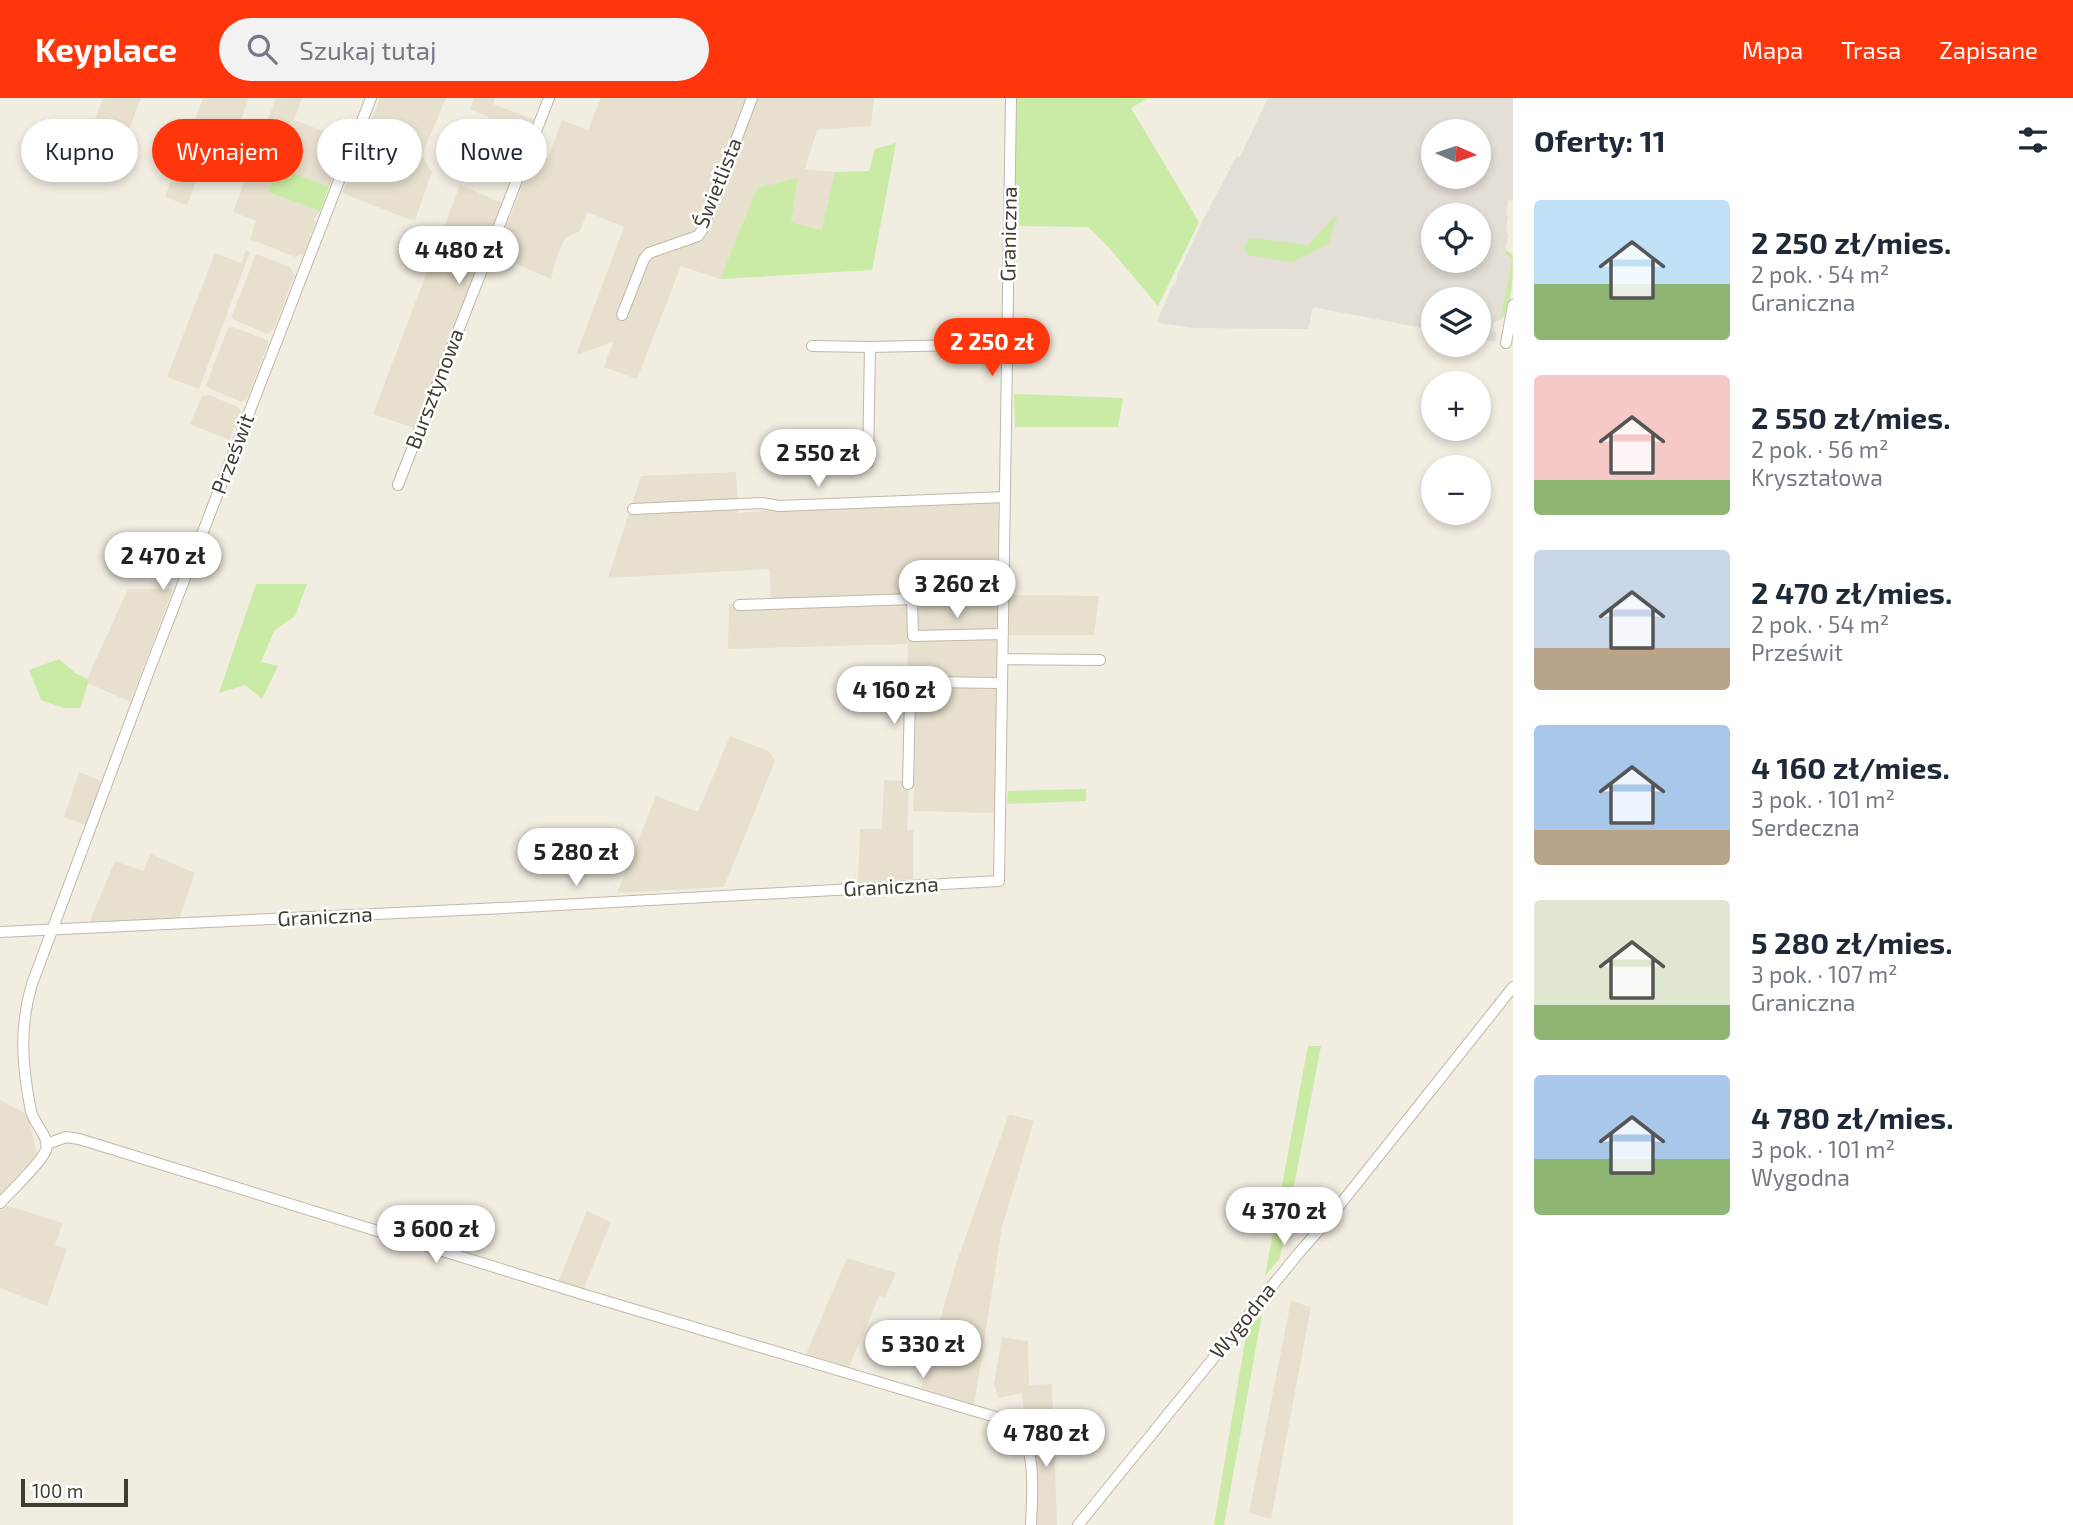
<!DOCTYPE html>
<html lang="pl">
<head>
<meta charset="utf-8">
<style>
  body { margin:0; font-family:"Exo 2",sans-serif; background:#f2f2f3; color:#1f2937; height:100vh; display:flex; flex-direction:column; font-size:26px; white-space:nowrap }
  * { box-sizing:border-box; margin:0 }
  p { font-size:23px; color:#747a83 }
  .icon { flex:none; width:38px; height:38px; fill:none; stroke:currentColor; stroke-width:2; stroke-linecap:round; stroke-linejoin:round }
  .map { position:relative; flex:1; overflow:hidden }
  .drawer { display:flex; flex-direction:column; background:#fff; width:560px }
  .drawer>* { flex:none }
  .guide { position:absolute; left:21px; top:21px; width:665px; height:63px; display:flex; gap:14px }
  .needle { width:46px; rotate:93deg }
  .fabs { position:absolute; left:1421px; top:21px; display:grid; gap:14px }
  .fabs a { display:grid; place-items:center; width:70px; height:70px; border-radius:50%; background:#fff; box-shadow:0 4px 10px #0003; font-size:35px }
  .scale { position:absolute; left:21px; bottom:18px; width:107px; box-sizing:border-box; padding-left:7px; border:4px solid #433d31; border-top:0; font-size:19px; line-height:24px; white-space:nowrap; color:#433d31; -webkit-text-stroke:5px #fff; paint-order:stroke }
  .price { position:absolute; translate:-50% -60px; padding:0 16px; border-radius:24px; background:#fff; color:#222; font-size:23px; line-height:46px; filter:drop-shadow(0 2px 4px #0008) }
  .price::after { content:''; position:absolute; left:50%; top:42px; width:21px; height:16px; margin-left:-10px; background:inherit; clip-path:polygon(0 0,100% 0,50% 100%) }
  .price.active { background:#ff360b; color:#fff }
  ul { padding:0; list-style:none }
  li { display:flex; align-items:center; gap:21px; height:175px; padding:0 21px }
  li span { display:grid; place-items:center; flex:none; width:196px; height:140px; border-radius:7px; color:#555 }
  li>.icon { margin-inline-start:auto }
  span .icon { width:84px; height:84px; fill:#fffc; stroke-width:1 }
  li b { font-size:30px }
  h2 { display:flex; justify-content:space-between; align-items:center; height:84px; padding:0 21px; font-size:30px }
  .tag { padding:0 24px; border-radius:32px; background:#fff; box-shadow:0 4px 10px #0003; font-size:24px; line-height:63px }
  .tag.active { background:#ff360b; color:#fff }
  header { display:flex; align-items:center; gap:42px; box-sizing:border-box; height:98px; padding:0 35px; background:#ff360b; color:#fff }
  header strong { font-size:33px }
  nav { display:flex; gap:38px; margin-inline-start:auto; font-size:24px }
  .search { width:490px; height:63px; background:#f2f2f3; display:flex; align-items:center; gap:18px; box-sizing:border-box; padding:0 24px; border-radius:38px; color:#747a83; font-size:26px }
  main { display:flex; flex:1; min-height:0 }
  .map>svg:first-child { display:block }
  .residential { fill:#e7e0ce }
  .industrial { fill:#e3ded6; fill-rule:evenodd }
  .green { fill:#c9eba5 }
  .parking { fill:#e2dfda }
  .lines { fill:none; stroke-linecap:round; stroke-linejoin:round }
  .minor-casing { stroke:#c0b8a6; stroke-width:12 }
  .minor { stroke:#fff; stroke-width:10 }
  .labels { text-anchor:middle; stroke-width:5; stroke-linejoin:round; paint-order:stroke }
  .street-label { font-size:21px; fill:#433d31; stroke:#fff }
</style>
</head>
<body>
<header>
<strong>Keyplace</strong>
<div class="search"><svg class="icon" aria-label="search" viewBox="0 0 24 24"><circle cx="10" cy="10" r="6"/><path d="M15 15l6 6"/></svg>Szukaj tutaj</div>
<nav><a>Mapa</a><a>Trasa</a><a>Zapisane</a></nav>
</header>
<main>
<div class="map">
<svg width="1513" height="1427" viewBox="0 0 1513 1427">
  <rect width="100%" height="100%" fill="#f2ede1"/>
  <!-- residential -->
  <path class="residential" d="M103 0H141L110 80 77 68Z
    M203 0H249L222 72 203 65 187 107 165 99Z
    M276 0H302L294 22 347 42 329 89 277 69 268 94 320 113 313 122 316 124 304 156 295 159 250 141 256 123 233 114Z
    M380 0H446L422 57 432 74 415 122 403 119 342 95Z
    M474 0H495L493 6 538 23 514 82 470 66 489 19 470 11Z
    M601 0H874L871 28 817 32 805 71 835 74 823 132 791 124 757 90 720 181 681 168 637 281 604 269 613 244 576 257 624 129 587 114 580 133 565 140 557 158 551 181 495 157 535 56 548 60 562 22 588 32Z
    M460 87 505 106 417 331 373 316Z
    M246 152 250 154 199 291 167 279 215 155 241 165Z
    M256 156 290 169 295 177 273 232 267 236 234 222 232 218Z
    M233 229 269 243 247 301 241 304 211 291 206 287 228 230Z
    M209 297 238 309 242 315 237 329 234 330 229 342 190 326 202 298Z
    M736 374 738 415 870 402H998L995 715 913 713 916 621H906L908 546 728 551 729 506 771 505 770 471 608 480 641 378Z
    M128 491H173L130 604 88 585 87 581Z
    M1009 497 1099 498 1094 537H1009Z
    M730 638 770 654 775 663 724 789 617 795 656 698 698 714Z
    M79 674 102 683 86 727 64 719Z
    M884 682 904 683 909 688 907 732H913V781L858 784 860 731H882Z
    M151 756 195 775 179 821 89 825 115 763 143 773Z
    M0 1002 28 1017 37 1056 0 1096Z
    M1009 1016 1034 1023 1002 1129 974 1308 921 1290 956 1166Z
    M5 1107 63 1125 55 1147 67 1151 47 1208 0 1190V1113Z
    M587 1113 611 1124 582 1195 557 1187Z
    M847 1160 896 1175 885 1199 879 1198 849 1269 806 1256Z
    M1291 1203 1311 1209 1271 1421 1249 1415Z
    M1002 1239 1028 1243 1029 1287 1052 1286 1057 1427H1034L1029 1335 1025 1326 1022 1295 998 1300 994 1286Z"/>
  <!-- industrial -->
  <path class="industrial" d="M1268 0H1513V103L1508 102 1506 117 1508 118 1506 132 1508 138 1505 154 1512 161 1500 222 1494 224 1492 231 1497 235 1495 244 1479 241V201H1433V232L1313 209 1308 231 1193 230 1159 225 1157 223 1172 189 1174 188 1177 182V178L1203 122 1237 58 1240 59ZM1433 33H1479V79H1433ZM1433 117H1479V163H1433Z"/>
  <!-- green -->
  <path class="green" d="M1015 0H1148L1131 10 1199 124 1158 208 1110 151 1088 129 1014 128Z
    M896 45 872 172 720 181 757 90 798 80 791 124 822 132 835 74 869 73 875 51Z
    M277 69 329 89 320 113 268 94Z
    M1334 119 1338 120 1334 126 1329 145 1293 164 1248 157 1244 151 1248 142 1252 140 1308 147Z
    M1506 152 1513 157C1513 174 1513 214 1500 222L1512 161 1505 155Z
    M1014 296 1123 300 1118 329H1015Z
    M256 486H307L295 518 274 533 261 564 278 568 262 601 245 587 219 595Z
    M59 561 75 575 87 581 88 585 80 610H64L41 602 29 572Z
    M1086 691V703L1007 706 1008 693Z
    M1308 948H1321L1280 1160 1265 1178Z
    M1262 1216 1224 1427H1214L1247 1232Z"/>
  <!-- parking -->
  <path class="parking" d="M1238 103 1244 104 1233 151 1227 149Z
    M1252 120 1322 131 1308 147 1242 137 1244 129Z"/>
  <g class="lines">
    <!-- minor casing -->
    <g class="minor-casing">
      <path id="minor" d="M622 217 644 161 649 155 698 138 702 132 752 0
        M1506 245 1513 207
        M812 248 870 249 1008 246
        M868 365 870 249
        M398 387 549 0
        M633 411 762 405 779 408 1005 399
        M739 507 912 501 913 538 1003 536
        M1003 561 1100 562
        M908 686 910 599C913 589 916 586 926 584L1002 585
        M0 834 523 809 999 783 1011 0
        M47 1046 66 1039 79 1041 582 1196 1012 1324C1038 1343 1032 1398 1031 1427
        M0 1105C11 1093 41 1065 46 1052 50 1039 34 1026 31 1013 22 969 19 929 32 886L149 573 371 0
        M1078 1427 1298 1156 1327 1123 1513 889"/>
    </g>
    <!-- minor -->
    <use href="#minor" class="minor"/>
  </g>
  <g class="labels">
    <!-- street labels -->
    <g class="street-label">
      <text transform="translate(718 85) rotate(-68)" y="7">Świetlista</text>
      <text transform="translate(1009 136) rotate(-89)" y="7">Graniczna</text>
      <text transform="translate(435 291) rotate(-69)" y="7">Bursztynowa</text>
      <text transform="translate(233 356) rotate(-69)" y="7">Prześwit</text>
      <text transform="translate(891 789) rotate(-3)" y="7">Graniczna</text>
      <text transform="translate(325 819) rotate(-3)" y="7">Graniczna</text>
      <text transform="translate(1243 1223) rotate(-51)" y="7">Wygodna</text>
    </g>
  </g>
</svg>
<div class="fabs">
<a><svg class="needle" viewBox="-14 -14 28 28"><path d="M0-13l5 13h-10z" fill="#e53935"/><path d="M0 13l5-13h-10z" fill="#747a83"/></svg></a>
<a><svg class="icon" aria-label="locate" viewBox="0 0 24 24"><circle cx="12" cy="12" r="6"/><path d="M12 2v4M12 18v4M2 12h4M18 12h4"/></svg></a>
<a><svg class="icon" aria-label="layers" viewBox="0 0 24 24"><path d="M12 4l9 5-9 5-9-5zM3 14l9 5 9-5"/></svg></a>
<a>+</a>
<a>−</a>
</div>
<div class="scale">100 m</div>
<b class="price" style="left:459px;top:188px">4 480 zł</b>
<b class="price active" style="left:992px;top:280px">2 250 zł</b>
<b class="price" style="left:818px;top:391px">2 550 zł</b>
<b class="price" style="left:163px;top:494px">2 470 zł</b>
<b class="price" style="left:957px;top:522px">3 260 zł</b>
<b class="price" style="left:894px;top:628px">4 160 zł</b>
<b class="price" style="left:576px;top:790px">5 280 zł</b>
<b class="price" style="left:1284px;top:1149px">4 370 zł</b>
<b class="price" style="left:436px;top:1167px">3 600 zł</b>
<b class="price" style="left:923px;top:1282px">5 330 zł</b>
<b class="price" style="left:1046px;top:1371px">4 780 zł</b>
<div class="guide">
<a class="tag">Kupno</a>
<a class="tag active">Wynajem</a>
<a class="tag">Filtry</a>
<a class="tag">Nowe</a>
</div>
</div>
<section class="drawer">
<h2>Oferty: 11<svg class="icon" aria-label="filters" viewBox="0 0 24 24"><path d="M4 7h16M4 17h16"/><circle cx="9" cy="7" r="2"/><circle cx="15" cy="17" r="2"/></svg></h2>
<ul>
<li><span style="background:linear-gradient(#bfe0f5 60%,#8fb573 0)"><svg class="icon" aria-label="home" viewBox="0 0 24 24"><path d="M3 11l9-7 9 7M6 9v11h12V9"/></svg></span><div><b>2 250 zł/mies.</b><p>2 pok. · 54 m²</p><p>Graniczna</p></div></li>
<li><span style="background:linear-gradient(#f6c9c9 75%,#8fb573 0)"><svg class="icon" aria-label="home" viewBox="0 0 24 24"><path d="M3 11l9-7 9 7M6 9v11h12V9"/></svg></span><div><b>2 550 zł/mies.</b><p>2 pok. · 56 m²</p><p>Kryształowa</p></div></li>
<li><span style="background:linear-gradient(#c9d6e8 70%,#b9a48a 0)"><svg class="icon" aria-label="home" viewBox="0 0 24 24"><path d="M3 11l9-7 9 7M6 9v11h12V9"/></svg></span><div><b>2 470 zł/mies.</b><p>2 pok. · 54 m²</p><p>Prześwit</p></div></li>
<li><span style="background:linear-gradient(#a9c7e8 75%,#b9a48a 0)"><svg class="icon" aria-label="home" viewBox="0 0 24 24"><path d="M3 11l9-7 9 7M6 9v11h12V9"/></svg></span><div><b>4 160 zł/mies.</b><p>3 pok. · 101 m²</p><p>Serdeczna</p></div></li>
<li><span style="background:linear-gradient(#dfe7d0 75%,#8fb573 0)"><svg class="icon" aria-label="home" viewBox="0 0 24 24"><path d="M3 11l9-7 9 7M6 9v11h12V9"/></svg></span><div><b>5 280 zł/mies.</b><p>3 pok. · 107 m²</p><p>Graniczna</p></div></li>
<li><span style="background:linear-gradient(#a9c7e8 60%,#8fb573 0)"><svg class="icon" aria-label="home" viewBox="0 0 24 24"><path d="M3 11l9-7 9 7M6 9v11h12V9"/></svg></span><div><b>4 780 zł/mies.</b><p>3 pok. · 101 m²</p><p>Wygodna</p></div></li>
</ul>
</section>
</main>
</body>
</html>
